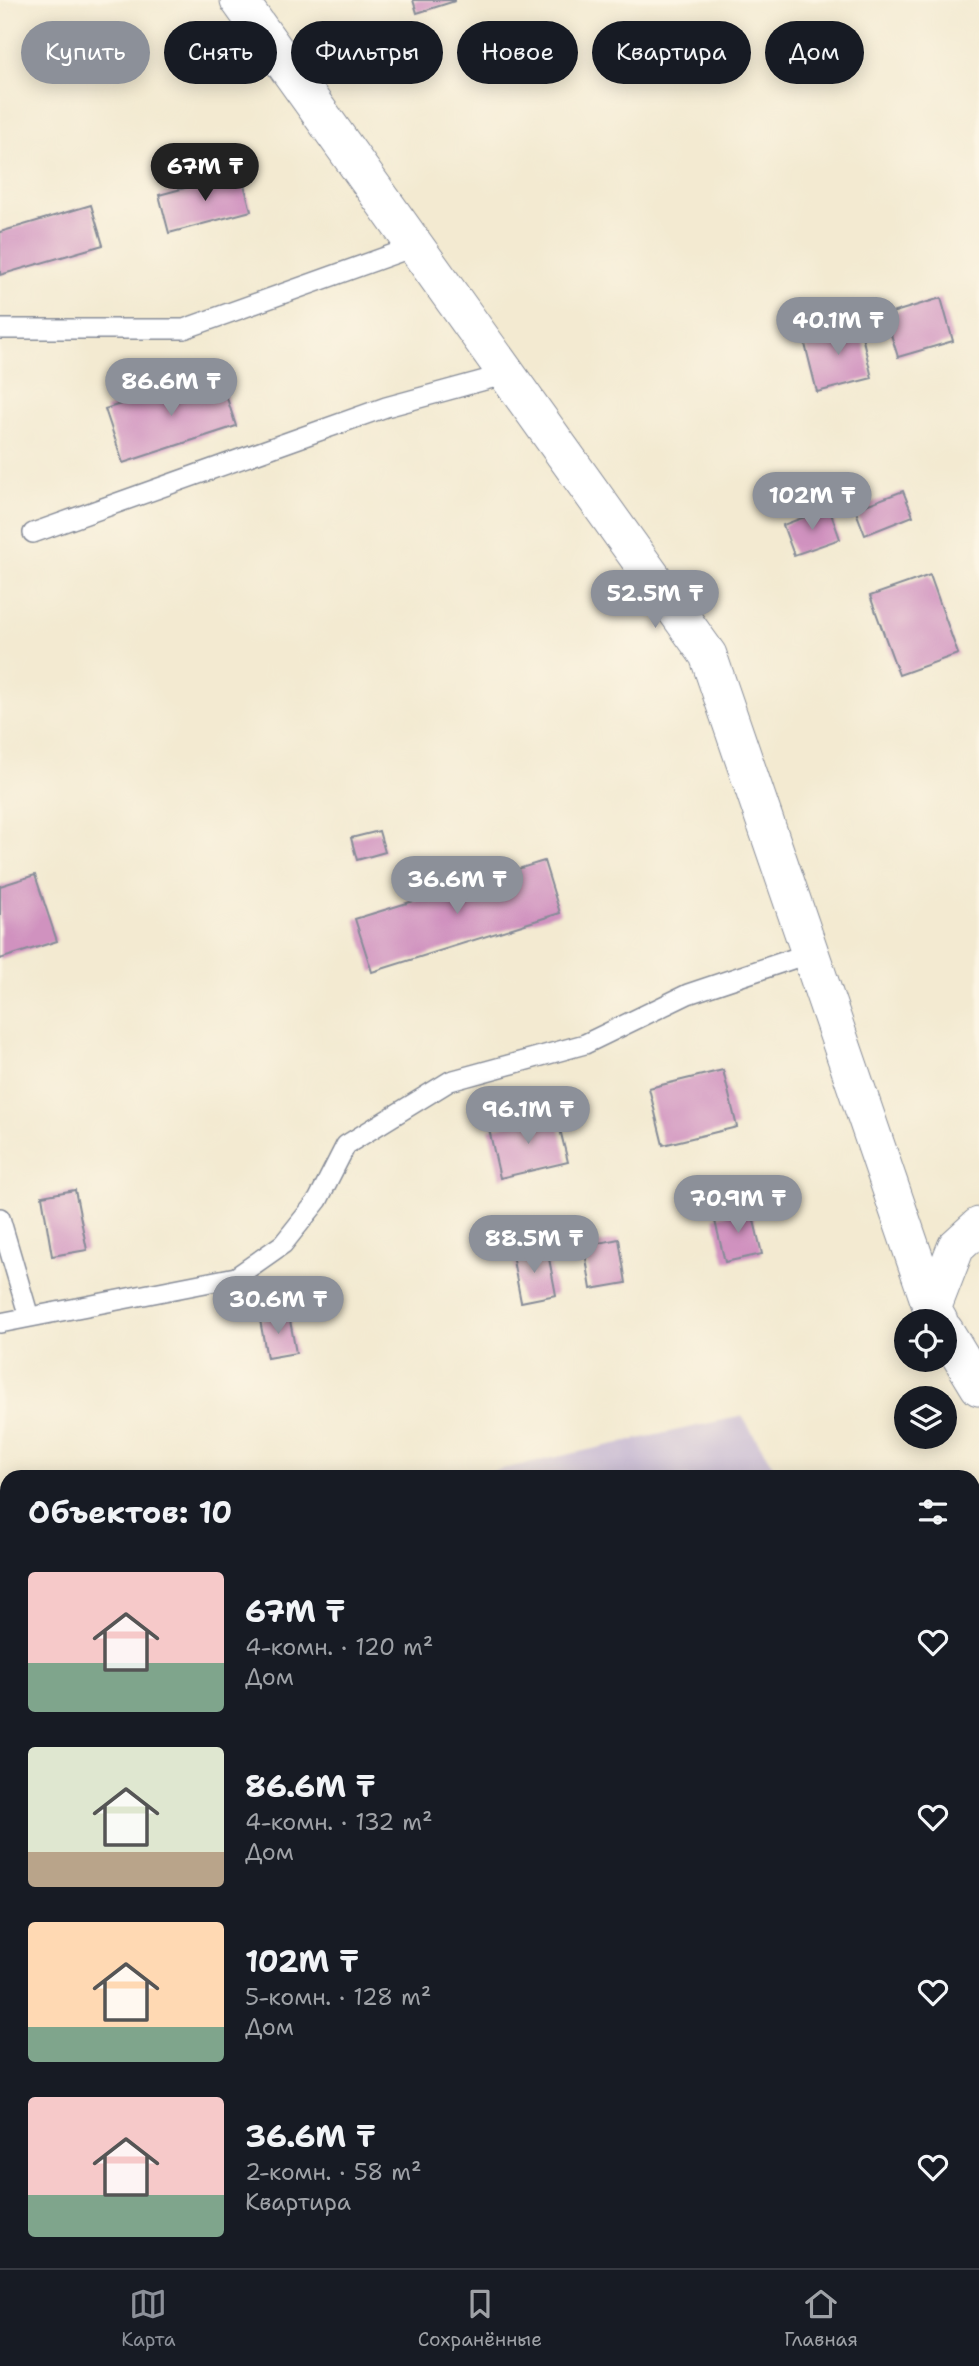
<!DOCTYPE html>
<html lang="ru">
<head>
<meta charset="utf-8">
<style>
  body { margin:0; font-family:"Shantell Sans",sans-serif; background:#242831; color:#f1f3f6; height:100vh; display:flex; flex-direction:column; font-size:26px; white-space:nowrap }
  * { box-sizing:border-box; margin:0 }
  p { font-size:23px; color:#9ea1a6 }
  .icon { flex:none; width:38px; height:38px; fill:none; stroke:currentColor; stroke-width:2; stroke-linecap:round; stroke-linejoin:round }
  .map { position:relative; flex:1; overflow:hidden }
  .side { position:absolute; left:0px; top:1470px; width:980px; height:798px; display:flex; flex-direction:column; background:#171b24; border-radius:21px 21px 0 0; box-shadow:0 4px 18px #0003 }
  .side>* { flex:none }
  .banner { position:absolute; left:21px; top:21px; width:938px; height:63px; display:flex; gap:14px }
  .tools { position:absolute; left:894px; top:1309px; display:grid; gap:14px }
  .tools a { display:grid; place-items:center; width:63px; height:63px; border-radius:50%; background:#171b24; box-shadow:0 4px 18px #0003; font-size:35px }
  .price { position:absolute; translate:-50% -60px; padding:0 16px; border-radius:24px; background:#8c9099; color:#fff; font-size:23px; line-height:46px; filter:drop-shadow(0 2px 4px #0008) }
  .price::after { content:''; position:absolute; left:50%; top:42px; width:21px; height:16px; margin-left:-10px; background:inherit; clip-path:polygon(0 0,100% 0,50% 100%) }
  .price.current { background:#222; color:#fff }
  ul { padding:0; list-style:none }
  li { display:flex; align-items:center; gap:21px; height:175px; padding:0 28px }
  li span { display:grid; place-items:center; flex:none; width:196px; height:140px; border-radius:7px; color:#555 }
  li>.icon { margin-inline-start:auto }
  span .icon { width:84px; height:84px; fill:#fffc; stroke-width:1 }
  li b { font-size:30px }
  h2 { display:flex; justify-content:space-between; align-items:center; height:84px; padding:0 28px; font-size:30px }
  .tag { padding:0 24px; border-radius:32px; background:#171b24; box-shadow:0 4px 18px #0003; font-size:24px; line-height:63px }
  .tag.current { background:#8c9099; color:#fff }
  .menu { display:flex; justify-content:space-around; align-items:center; height:98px; border-top:2px solid #363941; background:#171b24; font-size:19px; color:#9ea1a6 }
  .menu a { display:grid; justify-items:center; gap:4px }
  .menu .current { color:#8c9099 }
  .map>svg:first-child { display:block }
  .industrial { fill:#ccbfd4 }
  .building { fill:#d092bf }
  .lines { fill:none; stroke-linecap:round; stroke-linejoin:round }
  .lane-casing { stroke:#878c98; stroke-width:22 }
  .street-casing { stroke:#878c98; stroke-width:39 }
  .lane { stroke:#fff; stroke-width:19 }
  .street { stroke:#fff; stroke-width:37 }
  .rail-casing { stroke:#1b2f5e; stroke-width:8 }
  .rail { stroke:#fcf5e5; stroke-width:5; stroke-dasharray:16; stroke-linecap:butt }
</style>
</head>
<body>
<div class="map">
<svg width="979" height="2268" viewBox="0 0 979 2268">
  <rect width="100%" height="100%" fill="#fcf5e5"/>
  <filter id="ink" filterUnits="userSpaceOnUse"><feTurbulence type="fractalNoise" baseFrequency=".0143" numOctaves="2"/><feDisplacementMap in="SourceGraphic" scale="14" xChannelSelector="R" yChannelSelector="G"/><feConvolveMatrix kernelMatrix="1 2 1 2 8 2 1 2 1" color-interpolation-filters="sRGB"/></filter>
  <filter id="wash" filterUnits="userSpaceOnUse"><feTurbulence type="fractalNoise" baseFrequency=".00686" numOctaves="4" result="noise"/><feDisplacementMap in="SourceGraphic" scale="28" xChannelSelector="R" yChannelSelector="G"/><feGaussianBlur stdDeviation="1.57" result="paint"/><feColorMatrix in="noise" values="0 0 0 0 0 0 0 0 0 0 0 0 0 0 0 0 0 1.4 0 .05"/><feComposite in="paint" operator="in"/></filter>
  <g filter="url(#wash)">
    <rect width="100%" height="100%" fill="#f3ead1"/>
    <!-- industrial -->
    <path class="industrial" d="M742 1416 780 1477H466Z
      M7 1579V1903L0 1888V1581Z
      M170 2261H290L282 2268H174Z"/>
    <g id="blocks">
      <!-- building -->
      <path class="building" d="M413 0H455V1L417 13Z
        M241 173 251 211 169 233 159 195Z
        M91 205 103 245 0 275V232Z
        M941 298 953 341 898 357 885 315Z
        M859 323 872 378 817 392 803 336Z
        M219 373 236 426 123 463 105 409Z
        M903 491 913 516 865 535 855 509Z
        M829 508 840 539 794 555 783 525Z
        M930 575 958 654 899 675 870 596Z
        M379 831 385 852 357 860 351 838Z
        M544 861 560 913 372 972 355 919Z
        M35 875 57 941 0 959V886Z
        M723 1070 737 1127 663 1145 649 1088Z
        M556 1113 568 1162 500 1178 489 1129Z
        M75 1190 87 1250 52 1256 42 1196Z
        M751 1208 762 1254 725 1262 714 1217Z
        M619 1239 626 1283 591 1289 584 1246Z
        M547 1248 556 1295 521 1302 512 1255Z
        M289 1315 296 1353 267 1358 260 1320Z"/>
    </g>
  </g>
  <g filter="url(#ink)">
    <use href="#blocks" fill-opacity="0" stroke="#878c98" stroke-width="2"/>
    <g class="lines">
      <!-- lane casing -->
      <g class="lane-casing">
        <path id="lane" d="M0 329H184L416 246
          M33 533 386 407 507 374
          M0 1218 29 1317
          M0 1323 236 1277 283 1244 318 1200 346 1145 450 1081 585 1044 688 994 810 953"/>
      </g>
      <!-- street casing -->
      <g class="street-casing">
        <path id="street" d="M239 0 708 655 932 1309 939 1321
          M932 1309 956 1247 979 1226
          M945 1331 979 1387"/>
      </g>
      <!-- lane -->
      <use href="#lane" class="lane"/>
      <!-- street -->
      <use href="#street" class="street"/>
      <!-- rail casing -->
      <g class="rail-casing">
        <path id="rail" d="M247 2268 254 2261"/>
      </g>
      <!-- rail -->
      <use href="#rail" class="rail"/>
    </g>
  </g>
</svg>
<div class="tools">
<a><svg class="icon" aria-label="locate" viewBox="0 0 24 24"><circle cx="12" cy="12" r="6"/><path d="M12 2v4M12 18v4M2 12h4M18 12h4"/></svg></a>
<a><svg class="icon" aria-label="layers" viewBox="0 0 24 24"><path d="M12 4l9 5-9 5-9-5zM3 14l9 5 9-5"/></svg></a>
</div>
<b class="price current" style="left:205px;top:203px">67M ₸</b>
<b class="price" style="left:838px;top:357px">40.1M ₸</b>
<b class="price" style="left:171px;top:418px">86.6M ₸</b>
<b class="price" style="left:812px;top:532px">102M ₸</b>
<b class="price" style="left:655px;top:630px">52.5M ₸</b>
<b class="price" style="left:457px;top:916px">36.6M ₸</b>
<b class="price" style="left:528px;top:1146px">96.1M ₸</b>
<b class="price" style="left:738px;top:1235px">70.9M ₸</b>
<b class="price" style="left:534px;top:1275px">88.5M ₸</b>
<b class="price" style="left:278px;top:1336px">30.6M ₸</b>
<div class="banner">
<a class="tag current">Купить</a>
<a class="tag">Снять</a>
<a class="tag">Фильтры</a>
<a class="tag">Новое</a>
<a class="tag">Квартира</a>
<a class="tag">Дом</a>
</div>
<section class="side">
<h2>Объектов: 10<svg class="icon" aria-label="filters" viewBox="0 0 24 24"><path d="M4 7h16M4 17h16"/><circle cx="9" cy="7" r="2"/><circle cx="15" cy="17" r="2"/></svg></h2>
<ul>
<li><span style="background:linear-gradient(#f6c9c9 65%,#7fa58c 0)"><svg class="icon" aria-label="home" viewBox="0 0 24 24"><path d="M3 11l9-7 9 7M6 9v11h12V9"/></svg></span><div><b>67M ₸</b><p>4-комн. · 120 m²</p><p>Дом</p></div><svg class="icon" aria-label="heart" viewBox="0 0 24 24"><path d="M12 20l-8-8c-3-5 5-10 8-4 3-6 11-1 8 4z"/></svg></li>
<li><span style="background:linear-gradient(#dfe7d0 75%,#b9a48a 0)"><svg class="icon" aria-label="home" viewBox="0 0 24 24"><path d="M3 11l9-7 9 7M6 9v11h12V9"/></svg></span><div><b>86.6M ₸</b><p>4-комн. · 132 m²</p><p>Дом</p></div><svg class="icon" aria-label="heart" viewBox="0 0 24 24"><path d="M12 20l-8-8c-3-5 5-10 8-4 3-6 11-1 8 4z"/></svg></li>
<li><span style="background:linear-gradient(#ffd9b3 75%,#7fa58c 0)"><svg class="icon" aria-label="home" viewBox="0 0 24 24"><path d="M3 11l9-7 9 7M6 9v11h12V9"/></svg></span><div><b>102M ₸</b><p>5-комн. · 128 m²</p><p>Дом</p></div><svg class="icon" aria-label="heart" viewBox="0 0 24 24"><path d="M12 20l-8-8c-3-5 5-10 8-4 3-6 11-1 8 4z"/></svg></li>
<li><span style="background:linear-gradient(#f6c9c9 70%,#7fa58c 0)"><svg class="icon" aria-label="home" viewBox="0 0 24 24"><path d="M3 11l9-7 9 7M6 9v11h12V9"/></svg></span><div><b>36.6M ₸</b><p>2-комн. · 58 m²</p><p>Квартира</p></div><svg class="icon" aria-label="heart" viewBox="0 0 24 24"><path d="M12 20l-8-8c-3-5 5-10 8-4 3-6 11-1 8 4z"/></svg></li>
</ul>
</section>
</div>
<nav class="menu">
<a class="current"><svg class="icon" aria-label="map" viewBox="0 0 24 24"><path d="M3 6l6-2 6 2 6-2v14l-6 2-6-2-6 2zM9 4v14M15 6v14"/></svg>Карта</a>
<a><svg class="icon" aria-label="saved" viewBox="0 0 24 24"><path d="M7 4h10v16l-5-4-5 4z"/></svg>Сохранённые</a>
<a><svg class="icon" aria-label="home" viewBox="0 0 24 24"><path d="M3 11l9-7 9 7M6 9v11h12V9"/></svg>Главная</a>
</nav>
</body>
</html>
